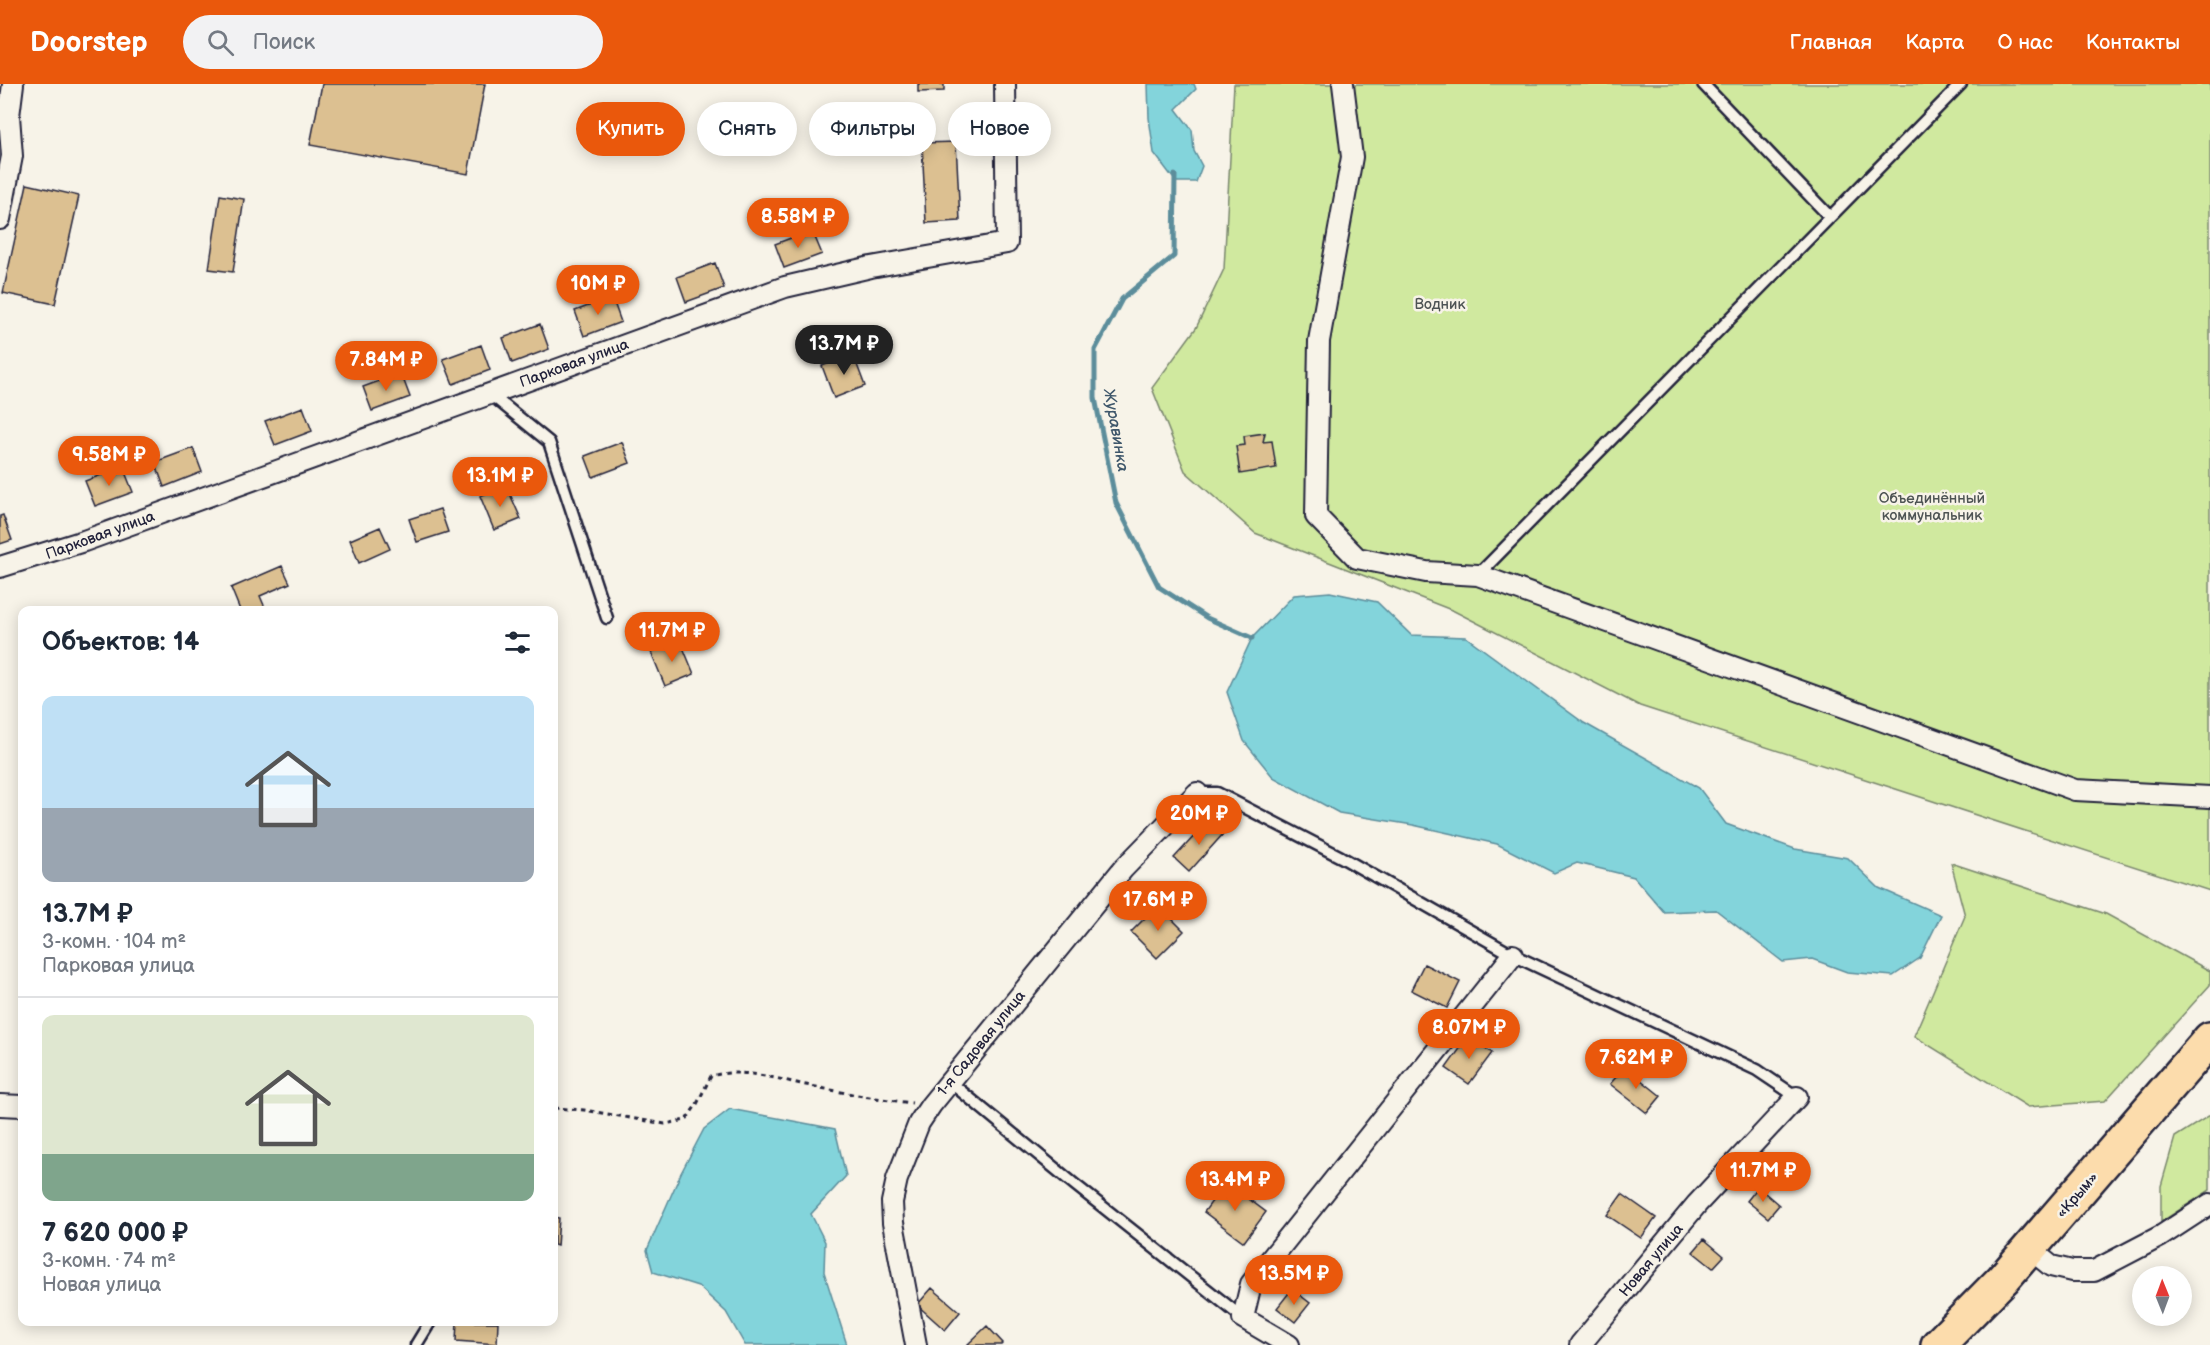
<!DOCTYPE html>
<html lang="ru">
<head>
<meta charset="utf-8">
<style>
  body { margin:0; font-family:"Balsamiq Sans",sans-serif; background:#f2f2f3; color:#1f2937; height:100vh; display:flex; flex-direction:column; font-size:22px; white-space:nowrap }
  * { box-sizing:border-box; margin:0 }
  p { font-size:20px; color:#747a83 }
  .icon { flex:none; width:33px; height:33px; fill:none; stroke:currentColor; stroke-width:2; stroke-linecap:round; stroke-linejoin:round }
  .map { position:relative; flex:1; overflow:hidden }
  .drawer { position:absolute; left:18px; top:522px; width:540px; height:720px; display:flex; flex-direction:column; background:#fff; border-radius:12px; box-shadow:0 3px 15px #0003 }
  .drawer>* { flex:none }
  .guide { position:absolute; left:576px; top:18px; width:570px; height:54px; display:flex; gap:12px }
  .needle { width:39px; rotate:359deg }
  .controls { position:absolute; left:2132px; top:1182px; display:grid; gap:12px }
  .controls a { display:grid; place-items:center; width:60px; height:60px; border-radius:50%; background:#fff; box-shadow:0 3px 15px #0003; font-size:30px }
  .price { position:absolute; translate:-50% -51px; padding:0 14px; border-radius:21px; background:#ea580c; color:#fff; font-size:20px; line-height:39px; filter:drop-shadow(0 2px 3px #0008) }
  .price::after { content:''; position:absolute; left:50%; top:36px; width:18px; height:14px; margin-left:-9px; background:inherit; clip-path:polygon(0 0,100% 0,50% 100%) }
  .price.current { background:#222; color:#fff }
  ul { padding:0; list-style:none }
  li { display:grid; align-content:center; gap:12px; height:318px; padding:0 24px }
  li+li { border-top:2px solid #e0e1e3 }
  li span { display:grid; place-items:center; height:186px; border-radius:12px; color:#555 }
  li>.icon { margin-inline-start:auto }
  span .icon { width:108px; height:108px; fill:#fffc; stroke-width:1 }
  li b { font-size:26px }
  h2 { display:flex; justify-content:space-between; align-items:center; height:72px; padding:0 24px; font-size:26px }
  .tag { padding:0 21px; border-radius:27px; background:#fff; box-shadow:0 3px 15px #0003; font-size:21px; line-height:54px }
  .tag.current { background:#ea580c; color:#fff }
  header { display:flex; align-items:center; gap:36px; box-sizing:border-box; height:84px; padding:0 30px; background:#ea580c; color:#fff }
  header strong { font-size:28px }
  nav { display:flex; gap:33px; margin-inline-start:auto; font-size:21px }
  .search { width:420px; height:54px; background:#f2f2f3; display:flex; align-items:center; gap:15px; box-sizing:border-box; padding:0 21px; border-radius:33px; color:#747a83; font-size:22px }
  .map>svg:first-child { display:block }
  .green { fill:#d0e99f; stroke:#79866d; stroke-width:1.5 }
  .water { fill:#83d4db; stroke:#5c8d9b; stroke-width:1.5 }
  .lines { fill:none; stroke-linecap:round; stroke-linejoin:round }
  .stream { stroke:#5c8d9b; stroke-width:5 }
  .building { fill:#dcc091; stroke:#22223b; stroke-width:1.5 }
  .service-casing { stroke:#22223b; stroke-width:15 }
  .minor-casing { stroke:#22223b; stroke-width:24 }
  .trunk-casing { stroke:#22223b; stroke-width:38 }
  .path { stroke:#22223b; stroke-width:3; stroke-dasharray:4.5 4.5; stroke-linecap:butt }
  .service { stroke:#f7f3e8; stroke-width:10 }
  .minor { stroke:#f7f3e8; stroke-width:20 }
  .trunk { stroke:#fcdcac; stroke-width:33 }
  .labels { text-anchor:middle; stroke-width:5; stroke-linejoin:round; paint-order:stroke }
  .park-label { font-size:15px; fill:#4e5454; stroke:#f7f3e8 }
  .street-label { font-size:15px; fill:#22223b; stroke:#f7f3e8 }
  .water-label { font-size:16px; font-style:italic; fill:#3f576b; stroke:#f7f3e8 }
</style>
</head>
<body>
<header>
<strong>Doorstep</strong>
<div class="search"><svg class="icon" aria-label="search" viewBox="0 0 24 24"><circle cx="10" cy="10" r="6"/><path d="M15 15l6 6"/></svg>Поиск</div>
<nav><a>Главная</a><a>Карта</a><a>О нас</a><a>Контакты</a></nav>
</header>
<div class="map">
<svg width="2210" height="1261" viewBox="0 0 2210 1261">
  <rect width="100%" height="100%" fill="#f7f3e8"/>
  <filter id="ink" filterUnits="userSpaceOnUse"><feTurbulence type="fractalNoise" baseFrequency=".0167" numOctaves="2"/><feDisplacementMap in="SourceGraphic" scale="12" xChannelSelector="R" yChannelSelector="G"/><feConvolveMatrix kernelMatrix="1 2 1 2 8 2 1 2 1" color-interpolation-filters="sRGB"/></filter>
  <g filter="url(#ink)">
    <!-- green -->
    <path class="green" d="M1234 0H2210V807L1640 622 1454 527 1255 449 1185 387 1152 304 1196 244 1224 185Z
      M1951 779 2106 830 2210 887V901L2105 1017 2028 1023 1914 952 1965 832Z
      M2210 1031V1106L2161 1138V1102L2175 1053Z"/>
    <!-- water -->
    <path class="water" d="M1148 0H1194L1196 5 1176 25 1192 46 1194 67 1202 82 1196 98H1176L1154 69 1149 34Z
      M1330 508 1377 518 1411 551 1466 553 1584 639 1699 704 1726 740 1795 765 1848 774 1879 804 1941 831 1920 874 1893 892 1847 888 1812 875 1783 878 1716 826 1664 828 1634 793 1577 779 1554 789 1497 760 1413 741 1339 729 1273 693 1244 657 1227 608 1252 554 1294 511Z
      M730 1025 835 1045 846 1092 811 1130 825 1158 824 1188 847 1261H745L726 1228 698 1202 653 1188 647 1166 681 1089 704 1045Z"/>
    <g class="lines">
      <!-- stream -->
      <path class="stream" d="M1175 91 1174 172 1122 215 1095 266V314L1116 419 1159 503 1207 534 1252 554"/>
    </g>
    <!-- building -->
    <path class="building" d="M322 0H485L468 90 310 61Z
      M918 0H944V7L918 8Z
      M956 58 960 137 926 139 922 59Z
      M27 100 79 112 55 220 3 209Z
      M220 111 244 115 233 188 209 185Z
      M812 146 822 170 784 184 775 160Z
      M715 179 724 204 686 218 677 193Z
      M612 213 621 238 584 252 575 227Z
      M540 240 549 265 512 279 503 254Z
      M481 261 490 286 453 300 443 275Z
      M853 270 865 302 834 314 822 282Z
      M401 289 410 313 372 327 363 303Z
      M303 323 312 347 275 361 265 337Z
      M1265 349 1263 358 1272 357 1276 384 1240 390 1236 362 1245 361 1244 352Z
      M622 358 630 379 593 393 585 372Z
      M193 364 202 388 164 403 155 378Z
      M123 383 133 408 95 422 85 397Z
      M506 401 521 435 494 446 480 412Z
      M440 425 448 448 417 458 409 435Z
      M3 431 12 456 0 460V432Z
      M380 443 390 465 359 479 350 456Z
      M282 482 290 499 260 512 266 526H240L231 504Z
      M680 556 694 590 665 602 651 568Z
      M1209 736 1224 749 1189 788 1174 774Z
      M1158 821 1184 847 1157 874 1131 848Z
      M1424 880 1460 898 1447 924 1411 906Z
      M1469 952 1492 969 1469 1000 1446 984Z
      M1625 983 1661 1012 1647 1029 1610 1000Z
      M1226 1098 1266 1128 1244 1158 1204 1128Z
      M1758 1103 1779 1121 1768 1134 1747 1117Z
      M1622 1110 1656 1134 1641 1154 1607 1131Z
      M554 1133 559 1134 557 1162 554 1161Z
      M1704 1155 1724 1172 1713 1184 1693 1168Z
      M932 1204 960 1228 945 1246 917 1221Z
      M1292 1205 1310 1219 1295 1238 1277 1224Z
      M457 1238H498L497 1260 456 1257Z
      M987 1242 1003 1259 1001 1261H967Z"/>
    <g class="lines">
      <!-- service casing -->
      <g class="service-casing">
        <path id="service" d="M1703 0 1830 133
          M489 309 549 358 607 534
          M1478 491 1961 0
          M1197 709H1217L1341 773 1513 871 1757 986 1797 1013
          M950 998 1074 1100 1243 1234
          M416 1261 430 1238"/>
      </g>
      <!-- minor casing -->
      <g class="minor-casing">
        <path id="minor" d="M1343 0 1352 73 1319 257 1316 432 1357 474 1426 488 1478 491 2075 706 2210 713
          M0 135 12 72 9 32 13 0
          M0 483 84 457 785 203 871 183 1007 159 1005 0
          M0 1021 22 1022
          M2030 1165 2051 1182 2072 1187H2094L2161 1152 2210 1120
          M916 1261 893 1139 892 1118 897 1095 919 1039 931 1021 1123 785 1197 709
          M1289 1261 1243 1234 1251 1200 1513 871
          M1580 1261 1697 1120 1797 1013"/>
      </g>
      <!-- trunk casing -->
      <g class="trunk-casing">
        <path id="trunk" d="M1938 1261 2003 1195 2210 955"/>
      </g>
      <!-- path -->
      <path class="path" d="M554 1024 584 1026 665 1040 686 1036 697 1020 711 992C743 983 780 996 811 1002 845 1009 878 1015 912 1019"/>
      <!-- service -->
      <use href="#service" class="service"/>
      <!-- minor -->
      <use href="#minor" class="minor"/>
      <!-- trunk -->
      <use href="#trunk" class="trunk"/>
    </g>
  </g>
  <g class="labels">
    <!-- park labels -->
    <g class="park-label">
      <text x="1440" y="225">Водник</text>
      <text x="1932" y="419">Объединённый<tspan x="1932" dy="17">коммунальник</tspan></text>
    </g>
    <!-- street labels -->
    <g class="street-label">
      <text transform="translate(574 279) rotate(-20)" y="5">Парковая улица</text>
      <text transform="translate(100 451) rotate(-20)" y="5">Парковая улица</text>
      <text transform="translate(981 959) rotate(-51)" y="5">1-я Садовая улица</text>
      <text transform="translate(2077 1111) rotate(-49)" y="5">«Крым»</text>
      <text transform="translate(1651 1176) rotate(-50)" y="5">Новая улица</text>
    </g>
    <!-- water labels -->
    <g class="water-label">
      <text transform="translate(1117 346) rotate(80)" y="6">Журавинка</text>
    </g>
  </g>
</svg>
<div class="controls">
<a><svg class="needle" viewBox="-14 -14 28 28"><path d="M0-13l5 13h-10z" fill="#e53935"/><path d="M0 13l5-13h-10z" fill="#747a83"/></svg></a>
</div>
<b class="price" style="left:798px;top:165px">8.58M ₽</b>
<b class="price" style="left:598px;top:232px">10M ₽</b>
<b class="price current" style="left:844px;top:292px">13.7M ₽</b>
<b class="price" style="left:386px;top:308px">7.84M ₽</b>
<b class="price" style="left:109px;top:403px">9.58M ₽</b>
<b class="price" style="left:500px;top:424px">13.1M ₽</b>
<b class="price" style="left:672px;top:579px">11.7M ₽</b>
<b class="price" style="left:1199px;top:762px">20M ₽</b>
<b class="price" style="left:1158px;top:848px">17.6M ₽</b>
<b class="price" style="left:1469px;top:976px">8.07M ₽</b>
<b class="price" style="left:1636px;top:1006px">7.62M ₽</b>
<b class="price" style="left:1763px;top:1119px">11.7M ₽</b>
<b class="price" style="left:1235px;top:1128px">13.4M ₽</b>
<b class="price" style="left:1294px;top:1222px">13.5M ₽</b>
<div class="guide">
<a class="tag current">Купить</a>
<a class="tag">Снять</a>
<a class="tag">Фильтры</a>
<a class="tag">Новое</a>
</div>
<section class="drawer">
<h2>Объектов: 14<svg class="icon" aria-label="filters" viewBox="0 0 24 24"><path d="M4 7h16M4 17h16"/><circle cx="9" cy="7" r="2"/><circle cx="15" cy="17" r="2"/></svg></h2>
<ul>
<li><span style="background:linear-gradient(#bfe0f5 60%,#9aa5b1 0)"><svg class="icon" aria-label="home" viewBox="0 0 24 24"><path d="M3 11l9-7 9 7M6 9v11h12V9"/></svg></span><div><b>13.7M ₽</b><p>3-комн. · 104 m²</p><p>Парковая улица</p></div></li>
<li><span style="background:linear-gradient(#dfe7d0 75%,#7fa58c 0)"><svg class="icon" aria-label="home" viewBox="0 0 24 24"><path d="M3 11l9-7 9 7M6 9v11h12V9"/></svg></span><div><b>7 620 000 ₽</b><p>3-комн. · 74 m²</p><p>Новая улица</p></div></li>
</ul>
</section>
</div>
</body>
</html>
